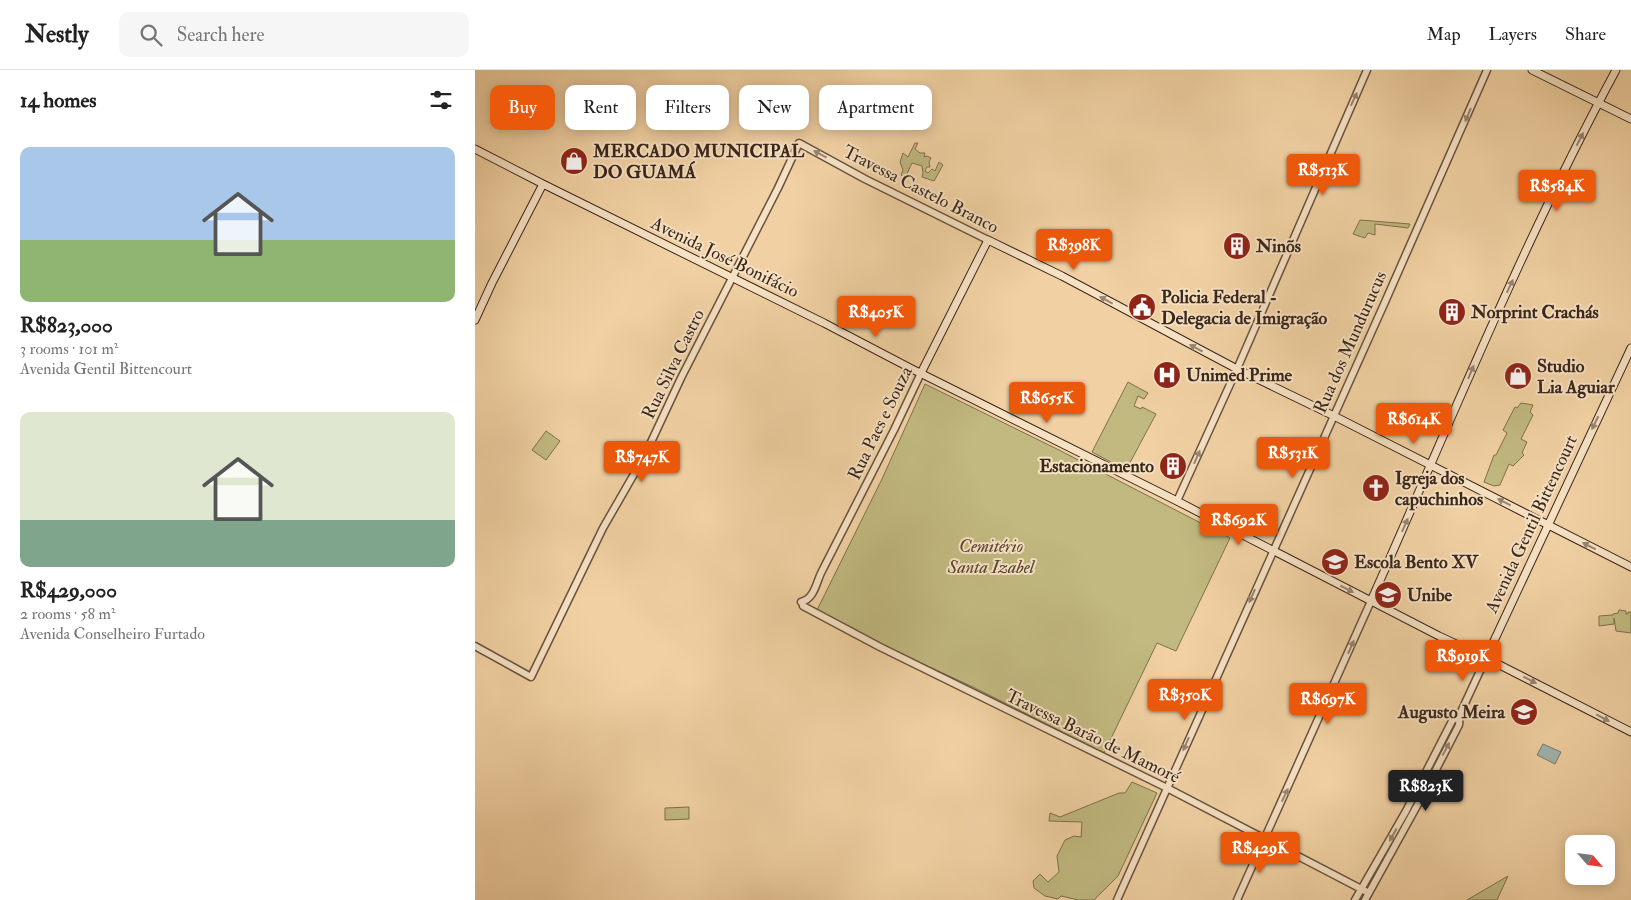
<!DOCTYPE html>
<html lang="en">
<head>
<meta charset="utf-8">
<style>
  body { margin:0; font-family:"IM FELL Double Pica",serif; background:#f6f6f6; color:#222; height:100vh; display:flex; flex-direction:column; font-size:19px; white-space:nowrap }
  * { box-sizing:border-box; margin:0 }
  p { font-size:16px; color:#767676 }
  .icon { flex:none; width:28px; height:28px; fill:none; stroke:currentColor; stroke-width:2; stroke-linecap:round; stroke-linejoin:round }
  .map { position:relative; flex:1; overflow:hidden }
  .panel { display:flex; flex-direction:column; background:#fff; width:475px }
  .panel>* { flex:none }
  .banner { position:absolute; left:15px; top:15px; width:475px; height:45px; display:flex; gap:10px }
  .needle { width:32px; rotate:118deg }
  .controls { position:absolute; left:1090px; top:765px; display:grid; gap:10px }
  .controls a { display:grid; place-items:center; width:50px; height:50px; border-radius:10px; background:#fff; box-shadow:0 2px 12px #0003; font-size:25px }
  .price { position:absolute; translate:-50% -42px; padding:0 11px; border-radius:5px; background:#ea580c; color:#fff; font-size:16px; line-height:32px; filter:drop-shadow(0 1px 2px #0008) }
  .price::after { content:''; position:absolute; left:50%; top:30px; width:15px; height:11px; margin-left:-8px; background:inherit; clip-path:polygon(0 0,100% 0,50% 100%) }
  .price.active { background:#222; color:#fff }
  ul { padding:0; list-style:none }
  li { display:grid; align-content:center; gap:10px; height:265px; padding:0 20px }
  li span { display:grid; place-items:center; height:155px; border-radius:10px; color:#555 }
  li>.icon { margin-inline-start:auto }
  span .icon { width:90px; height:90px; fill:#fffc; stroke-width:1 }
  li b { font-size:21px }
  h2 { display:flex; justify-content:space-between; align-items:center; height:60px; padding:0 20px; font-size:21px }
  .chip { padding:0 18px; border-radius:10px; background:#fff; box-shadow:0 2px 12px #0003; font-size:18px; line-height:45px }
  .chip.active { background:#ea580c; color:#fff }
  header { display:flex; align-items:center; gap:30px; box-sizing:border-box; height:70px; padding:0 25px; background:#fff; border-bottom:1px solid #e0e0e0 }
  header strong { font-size:24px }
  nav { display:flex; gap:28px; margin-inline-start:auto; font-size:18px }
  .search { width:350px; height:45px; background:#f6f6f6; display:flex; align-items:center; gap:12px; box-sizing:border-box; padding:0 18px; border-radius:10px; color:#767676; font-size:19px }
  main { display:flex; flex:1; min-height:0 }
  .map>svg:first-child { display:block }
  .green { fill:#c1b980; stroke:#7e704e }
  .water { fill:#9fb5b0; stroke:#777c75 }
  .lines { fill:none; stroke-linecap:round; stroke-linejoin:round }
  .tertiary-casing { stroke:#68523e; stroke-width:9 }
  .secondary-casing { stroke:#3a271c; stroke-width:9 }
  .tertiary { stroke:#f6e1c3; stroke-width:6 }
  .secondary { stroke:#f6e1c3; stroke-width:7 }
  .oneway { fill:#988470 }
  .labels { text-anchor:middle; stroke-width:4; stroke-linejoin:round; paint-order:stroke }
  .poi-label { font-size:18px; font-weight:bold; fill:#3a271c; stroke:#f6e1c3; text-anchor:start }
  .street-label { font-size:18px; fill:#3a271c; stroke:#f6e1c3 }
  .park-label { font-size:18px; font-style:italic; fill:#554430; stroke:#f6e1c3 }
</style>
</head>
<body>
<header>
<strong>Nestly</strong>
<div class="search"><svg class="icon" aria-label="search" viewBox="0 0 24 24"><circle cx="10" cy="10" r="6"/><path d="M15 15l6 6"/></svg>Search here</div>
<nav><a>Map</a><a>Layers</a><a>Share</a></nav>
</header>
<main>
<section class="panel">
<h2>14 homes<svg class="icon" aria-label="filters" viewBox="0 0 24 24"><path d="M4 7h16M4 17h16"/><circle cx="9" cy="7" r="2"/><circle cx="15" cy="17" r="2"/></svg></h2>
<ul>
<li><span style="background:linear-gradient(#a9c7e8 60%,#8fb573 0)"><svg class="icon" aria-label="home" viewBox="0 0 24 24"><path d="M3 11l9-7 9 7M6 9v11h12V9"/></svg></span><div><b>R$823,000</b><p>3 rooms · 101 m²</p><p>Avenida Gentil Bittencourt</p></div></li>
<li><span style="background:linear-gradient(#dfe7d0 70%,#7fa58c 0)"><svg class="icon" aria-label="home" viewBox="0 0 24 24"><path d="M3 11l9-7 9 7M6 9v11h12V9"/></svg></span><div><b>R$429,000</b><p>2 rooms · 58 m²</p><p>Avenida Conselheiro Furtado</p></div></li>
</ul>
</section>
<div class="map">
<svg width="1156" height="830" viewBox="0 0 1156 830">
  <rect width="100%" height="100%" fill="#f1d1a3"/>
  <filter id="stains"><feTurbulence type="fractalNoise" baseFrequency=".004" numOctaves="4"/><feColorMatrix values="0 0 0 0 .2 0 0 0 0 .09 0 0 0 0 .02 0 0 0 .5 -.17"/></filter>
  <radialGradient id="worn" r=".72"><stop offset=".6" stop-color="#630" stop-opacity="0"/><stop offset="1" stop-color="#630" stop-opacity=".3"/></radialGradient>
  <!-- green -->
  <path class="green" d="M440 73H443L440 79 445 83H450L449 87 452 86 456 88 454 92 455 97H452L450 101 453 103 457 99 460 101 464 92 468 95 459 111 447 107 448 103 447 96 437 93 430 108 426 105 428 100 425 92 428 83 433 87Z
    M885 150 935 154 933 158 900 154V165L893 163 890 168 878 164Z
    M653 312 673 323 669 329 663 326 659 336 666 339 667 337 681 344 651 400 617 382Z
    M450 314 582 379 755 468 701 581 682 573 629 683 500 618 407 575 342 540 407 409Z
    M1046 333 1058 335 1055 342 1058 345 1046 369 1052 372 1047 383 1049 385 1038 396 1034 394 1025 415 1019 416 1009 412 1019 385H1021L1032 363 1028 360 1040 337 1042 338Z
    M71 361 85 371 71 390 57 380Z
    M1144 540 1151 541V544H1153V542H1156V563L1141 561 1139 548V554L1124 556V546L1138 545V544L1143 543Z
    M657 712 682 723 643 806 619 830H603L586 826 583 829 570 826 559 818 558 811 565 804 573 812 584 802 582 786 590 770 599 766 606 767 607 752 574 751 575 743 585 747 644 723H650Z
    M214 737V749L190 750V738Z
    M1033 806 1022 830H992Z"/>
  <!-- water -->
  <path class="water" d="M980 649 983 651 887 830H883L918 770Z
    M1068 674 1086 682 1080 694 1062 685Z"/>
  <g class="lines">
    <!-- tertiary casing -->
    <g class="tertiary-casing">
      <path id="tertiary" d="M702 431 762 299 892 0
        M326 532C339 529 341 514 346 503L419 360 446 303
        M328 536 405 577 692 718 894 823
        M0 576 56 607 128 458 170 385 206 308 303 118 324 73 390 109 513 170
        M642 830 910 232 1012 0
        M762 830 896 531
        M880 830 931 741 977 651 985 644
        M890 830 948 725 984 655 985 644 1011 588"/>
    </g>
    <!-- secondary casing -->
    <g class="secondary-casing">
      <path id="secondary" d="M1057 0 1156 49
        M0 79 68 114 349 253 437 299 702 431 964 566 1011 588 1156 662
        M0 250 17 213 68 114
        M446 303 513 170 587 206 762 299 859 346 1156 497
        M896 531C975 353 1048 172 1141 0
        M1011 588 1156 278"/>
    </g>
    <!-- tertiary -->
    <use href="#tertiary" class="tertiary"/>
    <!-- secondary -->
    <use href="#secondary" class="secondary"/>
  </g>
  <!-- one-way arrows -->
  <defs><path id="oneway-solid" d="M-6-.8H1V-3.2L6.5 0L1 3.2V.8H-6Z" transform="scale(1.25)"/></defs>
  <g class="oneway">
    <use href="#oneway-solid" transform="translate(879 29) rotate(-65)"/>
    <use href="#oneway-solid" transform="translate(993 45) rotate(113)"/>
    <use href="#oneway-solid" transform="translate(1105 69) rotate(-63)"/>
    <use href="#oneway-solid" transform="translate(345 84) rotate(-152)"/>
    <use href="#oneway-solid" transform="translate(1035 216) rotate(-65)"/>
    <use href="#oneway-solid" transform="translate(631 230) rotate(-152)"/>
    <use href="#oneway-solid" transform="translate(721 278) rotate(-152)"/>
    <use href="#oneway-solid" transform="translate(996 302) rotate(-67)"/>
    <use href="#oneway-solid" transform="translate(1120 353) rotate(116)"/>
    <use href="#oneway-solid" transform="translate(722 387) rotate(-66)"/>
    <use href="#oneway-solid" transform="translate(1029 432) rotate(-153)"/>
    <use href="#oneway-solid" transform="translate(930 455) rotate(-66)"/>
    <use href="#oneway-solid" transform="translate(1114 476) rotate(-153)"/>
    <use href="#oneway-solid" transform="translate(872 519) rotate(27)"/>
    <use href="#oneway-solid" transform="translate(777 526) rotate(114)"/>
    <use href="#oneway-solid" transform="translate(876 577) rotate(-66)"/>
    <use href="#oneway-solid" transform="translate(1055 610) rotate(27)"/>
    <use href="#oneway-solid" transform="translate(1128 648) rotate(28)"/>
    <use href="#oneway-solid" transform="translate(711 674) rotate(114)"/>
    <use href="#oneway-solid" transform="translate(971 679) rotate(-62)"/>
    <use href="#oneway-solid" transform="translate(810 725) rotate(-65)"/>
    <use href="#oneway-solid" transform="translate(918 765) rotate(119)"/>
  </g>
  <!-- icons -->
  <defs>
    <g id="shop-disc" transform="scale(1.4375)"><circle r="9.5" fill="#8f2418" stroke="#f6e1c3"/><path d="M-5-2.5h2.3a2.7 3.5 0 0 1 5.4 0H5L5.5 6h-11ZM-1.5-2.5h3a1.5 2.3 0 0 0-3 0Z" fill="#fff"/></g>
    <g id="building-disc" transform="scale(1.4375)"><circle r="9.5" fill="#8f2418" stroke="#f6e1c3"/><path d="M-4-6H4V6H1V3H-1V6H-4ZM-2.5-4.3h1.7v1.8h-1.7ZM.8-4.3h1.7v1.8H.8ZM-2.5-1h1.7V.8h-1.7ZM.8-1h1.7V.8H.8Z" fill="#fff"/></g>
    <g id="civic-disc" transform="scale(1.4375)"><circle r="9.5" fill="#8f2418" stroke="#f6e1c3"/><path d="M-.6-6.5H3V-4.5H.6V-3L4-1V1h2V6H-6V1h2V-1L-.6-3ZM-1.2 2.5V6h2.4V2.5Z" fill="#fff"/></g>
    <g id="hospital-disc" transform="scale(1.4375)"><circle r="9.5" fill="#8f2418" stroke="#f6e1c3"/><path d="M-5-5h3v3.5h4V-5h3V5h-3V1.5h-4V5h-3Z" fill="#fff"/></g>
    <g id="church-disc" transform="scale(1.4375)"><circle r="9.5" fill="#8f2418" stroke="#f6e1c3"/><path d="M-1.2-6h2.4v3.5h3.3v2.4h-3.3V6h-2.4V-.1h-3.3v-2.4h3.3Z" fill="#fff"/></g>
    <g id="school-disc" transform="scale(1.4375)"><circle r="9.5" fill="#8f2418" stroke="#f6e1c3"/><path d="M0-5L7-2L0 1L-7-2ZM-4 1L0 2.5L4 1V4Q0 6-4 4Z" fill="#fff"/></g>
    <g id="university-disc" transform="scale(1.4375)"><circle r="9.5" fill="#8f2418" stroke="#f6e1c3"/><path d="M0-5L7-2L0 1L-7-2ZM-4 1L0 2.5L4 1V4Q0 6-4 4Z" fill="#fff"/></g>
  </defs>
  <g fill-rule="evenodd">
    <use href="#shop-disc" x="99" y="91"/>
    <use href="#building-disc" x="762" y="176"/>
    <use href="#civic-disc" x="667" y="237"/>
    <use href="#building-disc" x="977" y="242"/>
    <use href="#hospital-disc" x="692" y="305"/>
    <use href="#shop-disc" x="1043" y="306"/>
    <use href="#building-disc" x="698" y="396"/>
    <use href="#church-disc" x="901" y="418"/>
    <use href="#school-disc" x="860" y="492"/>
    <use href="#university-disc" x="913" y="525"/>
    <use href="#school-disc" x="1049" y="642"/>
  </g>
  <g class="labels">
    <!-- poi labels -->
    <g class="poi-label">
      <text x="118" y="87">MERCADO MUNICIPAL<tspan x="118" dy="21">DO GUAMÁ</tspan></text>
      <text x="781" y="182">Ninõs</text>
      <text x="686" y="233">Policia Federal -<tspan x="686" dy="21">Delegacia de Imigração</tspan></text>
      <text x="996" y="248">Norprint Crachás</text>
      <text x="1062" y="302">Studio<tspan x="1062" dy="21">Lia Aguiar</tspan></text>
      <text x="711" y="311">Unimed Prime</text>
      <text x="679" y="402" text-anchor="end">Estacionamento</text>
      <text x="920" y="414">Igreja dos<tspan x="920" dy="21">capuchinhos</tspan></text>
      <text x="879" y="498">Escola Bento XV</text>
      <text x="932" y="531">Unibe</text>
      <text x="1030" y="648" text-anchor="end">Augusto Meira</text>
    </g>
    <!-- street labels -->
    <g class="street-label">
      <text transform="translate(446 119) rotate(27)" y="6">Travessa Castelo Branco</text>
      <text transform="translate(250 187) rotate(26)" y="6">Avenida José Bonifácio</text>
      <text transform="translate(875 272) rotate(-66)" y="6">Rua dos Mundurucus</text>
      <text transform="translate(198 294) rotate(-64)" y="6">Rua Silva Castro</text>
      <text transform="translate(405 353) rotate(-64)" y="6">Rua Paes e Souza</text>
      <text transform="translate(1056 454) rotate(-65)" y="6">Avenida Gentil Bittencourt</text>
      <text transform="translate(618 666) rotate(26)" y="6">Travessa Barão de Mamoré</text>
    </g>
    <!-- park labels -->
    <g class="park-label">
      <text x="516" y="482">Cemitério<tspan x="516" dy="21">Santa Izabel</tspan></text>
    </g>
  </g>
  <rect width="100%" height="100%" filter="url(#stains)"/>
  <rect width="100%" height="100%" fill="url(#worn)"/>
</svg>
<div class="controls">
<a><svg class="needle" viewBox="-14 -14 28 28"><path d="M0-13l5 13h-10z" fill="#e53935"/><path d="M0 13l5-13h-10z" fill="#767676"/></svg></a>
</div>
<b class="price" style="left:848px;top:126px">R$513K</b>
<b class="price" style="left:1082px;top:142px">R$584K</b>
<b class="price" style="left:599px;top:201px">R$398K</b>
<b class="price" style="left:401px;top:268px">R$405K</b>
<b class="price" style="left:572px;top:354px">R$655K</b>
<b class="price" style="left:939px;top:375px">R$614K</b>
<b class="price" style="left:818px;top:409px">R$531K</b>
<b class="price" style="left:167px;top:413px">R$747K</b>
<b class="price" style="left:764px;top:476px">R$692K</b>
<b class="price" style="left:988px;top:612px">R$919K</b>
<b class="price" style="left:710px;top:651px">R$350K</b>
<b class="price" style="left:853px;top:655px">R$697K</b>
<b class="price active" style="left:951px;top:742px">R$823K</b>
<b class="price" style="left:785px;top:804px">R$429K</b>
<div class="banner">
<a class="chip active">Buy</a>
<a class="chip">Rent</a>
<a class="chip">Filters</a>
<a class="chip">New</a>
<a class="chip">Apartment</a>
</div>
</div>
</main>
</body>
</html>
